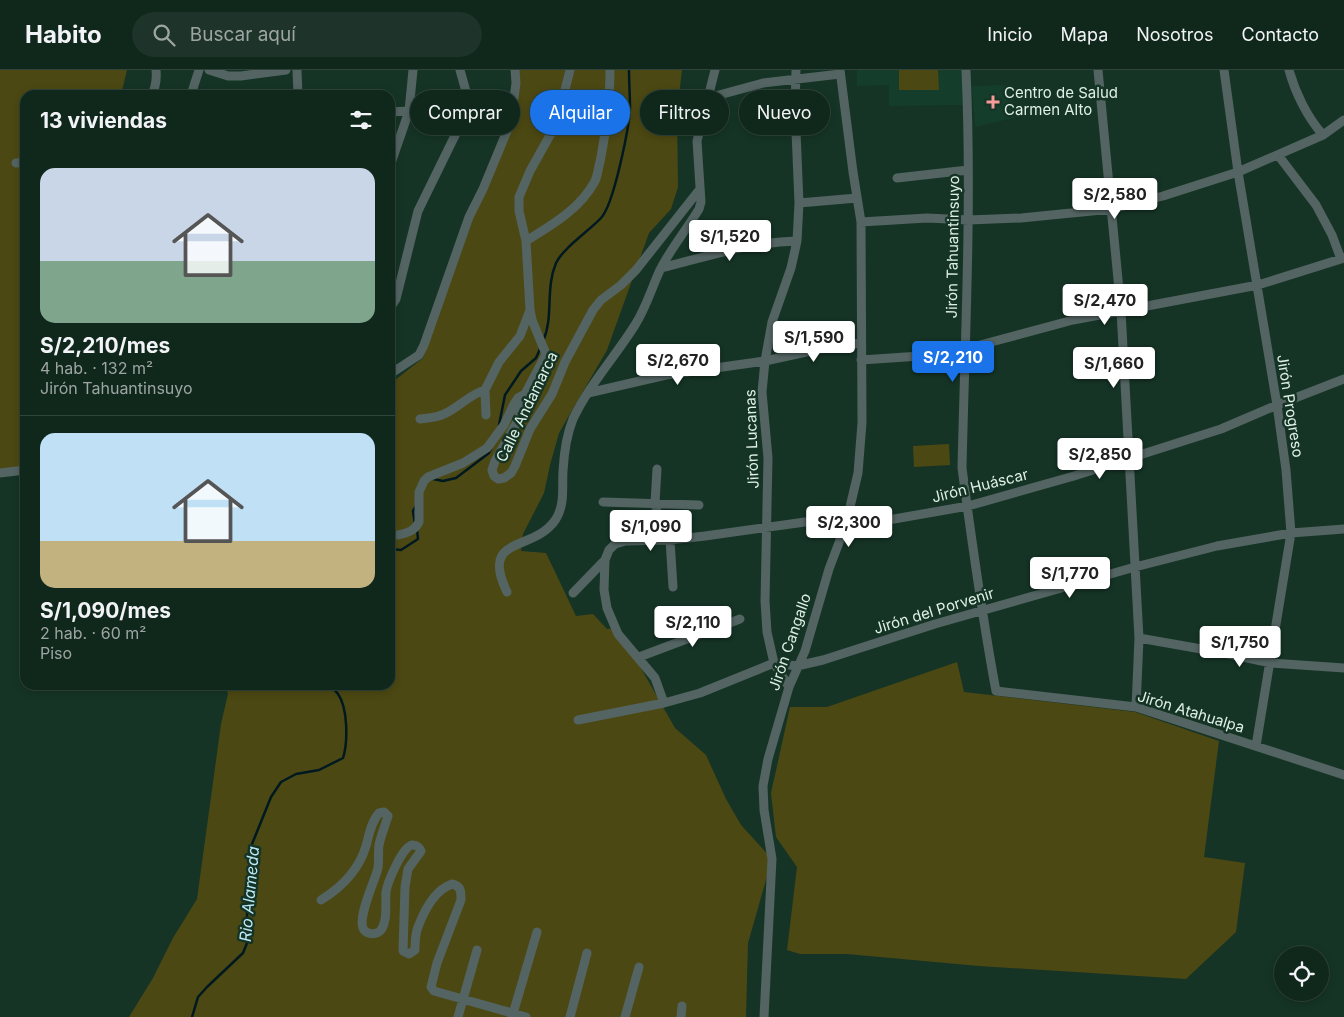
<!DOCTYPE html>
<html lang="es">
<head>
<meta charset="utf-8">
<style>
  body { margin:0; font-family:Inter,sans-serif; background:#1e3329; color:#f1f3f6; height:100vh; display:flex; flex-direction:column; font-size:19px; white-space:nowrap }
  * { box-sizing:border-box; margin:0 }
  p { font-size:16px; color:#9ca5a3 }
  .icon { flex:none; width:28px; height:28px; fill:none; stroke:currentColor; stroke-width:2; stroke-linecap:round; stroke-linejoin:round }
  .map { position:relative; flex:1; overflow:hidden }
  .details { position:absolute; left:20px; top:20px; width:375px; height:600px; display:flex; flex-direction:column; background:#10271c; border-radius:15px; box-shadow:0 2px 8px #0003,0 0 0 1px #30443b }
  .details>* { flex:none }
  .top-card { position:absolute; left:410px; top:20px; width:475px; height:45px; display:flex; gap:10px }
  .fabs { position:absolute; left:1274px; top:876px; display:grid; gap:10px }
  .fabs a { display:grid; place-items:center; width:55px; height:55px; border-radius:50%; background:#10271c; box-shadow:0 2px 8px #0003,0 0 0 1px #30443b; font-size:25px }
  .price { position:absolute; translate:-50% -42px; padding:0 11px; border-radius:5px; background:#fff; color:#222; font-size:16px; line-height:32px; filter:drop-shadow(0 1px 2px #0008) }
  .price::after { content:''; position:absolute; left:50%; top:30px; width:15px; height:11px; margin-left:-8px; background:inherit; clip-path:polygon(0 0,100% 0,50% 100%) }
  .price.on { background:#1a73e8; color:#fff }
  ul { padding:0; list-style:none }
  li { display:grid; align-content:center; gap:10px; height:265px; padding:0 20px }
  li+li { border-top:1px solid #30443b }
  li span { display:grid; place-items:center; height:155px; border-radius:15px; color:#555 }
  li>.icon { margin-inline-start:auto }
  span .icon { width:90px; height:90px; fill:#fffc; stroke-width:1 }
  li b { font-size:21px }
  h2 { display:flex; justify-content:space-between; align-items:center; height:60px; padding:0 20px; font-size:21px }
  .tag { padding:0 18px; border-radius:22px; background:#10271c; box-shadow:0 2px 8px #0003,0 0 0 1px #30443b; font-size:18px; line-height:45px }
  .tag.on { background:#1a73e8; color:#fff }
  header { display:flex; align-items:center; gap:30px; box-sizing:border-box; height:70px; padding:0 25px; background:#10271c; border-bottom:1px solid #30443b }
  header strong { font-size:24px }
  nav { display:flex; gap:28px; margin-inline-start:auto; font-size:18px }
  .search { width:350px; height:45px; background:#1e3329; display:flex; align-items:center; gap:12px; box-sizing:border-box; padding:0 18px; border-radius:28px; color:#9ca5a3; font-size:19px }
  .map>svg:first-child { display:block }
  .built { fill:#153d2b }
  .green { fill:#4c4813 }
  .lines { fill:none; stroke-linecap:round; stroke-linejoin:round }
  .stream { stroke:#001921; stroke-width:2.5 }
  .minor { stroke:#536462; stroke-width:9 }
  .poi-dot { fill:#f59b98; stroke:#153426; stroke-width:2 }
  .labels { text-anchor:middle; stroke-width:5; stroke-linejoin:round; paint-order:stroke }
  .poi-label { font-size:15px; fill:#def0e6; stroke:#153426; text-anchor:start }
  .street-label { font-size:15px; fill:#def0e6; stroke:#153426 }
  .water-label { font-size:16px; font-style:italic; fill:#bdebf9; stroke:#153426 }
</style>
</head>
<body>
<header>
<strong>Habito</strong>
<div class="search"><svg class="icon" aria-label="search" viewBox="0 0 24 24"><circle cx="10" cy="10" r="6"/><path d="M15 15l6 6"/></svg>Buscar aquí</div>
<nav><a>Inicio</a><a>Mapa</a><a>Nosotros</a><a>Contacto</a></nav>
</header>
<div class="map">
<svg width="1344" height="947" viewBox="0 0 1344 947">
  <rect width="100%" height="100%" fill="#153426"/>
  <!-- built -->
  <path class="built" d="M857 0H963V35L889 36V15L857 16Z
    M1008 15 1017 47 975 57 972 16Z"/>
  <!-- green -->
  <path class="green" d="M0 0H127L121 25H25V402L0 399Z
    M514 0H682L677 42 678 117 671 139 649 163 607 280 559 363 550 395 544 423 523 464 521 481 546 483 576 546 593 544 607 559 618 558 675 658 706 685 726 729 741 755 772 789 748 873 746 947H129L153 908 173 868 197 829 221 654 228 624 226 615H390V314L423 288 467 158 503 79Z
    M899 0H938L939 20H899Z
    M949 374 950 395 914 397 913 376Z
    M957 592 964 622 1135 642 1219 671 1204 787 1245 793 1236 862 1186 909 979 896 847 884H800L787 880 797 797 776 767 771 723 790 637H827Z"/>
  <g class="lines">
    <!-- stream -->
    <path class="stream" d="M543 271C554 247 545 219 556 193 563 178 590 160 601 148 614 134 629 58 630 38 630 25 629 13 629 0
      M499 355 505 325 521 301 536 288 540 279
      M433 409 443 411 456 408 489 383 491 379
      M415 454 413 441 416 436
      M390 479 401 480 418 469 417 460
      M192 947 198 927 207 917 243 883 247 873V832L252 774 271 727 281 712 296 704 319 700 343 688C348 672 348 638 338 624 336 621 332 618 330 615"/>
    <!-- minor -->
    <path class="minor" d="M209 0 228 6H241L286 0
      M297 0 298 25
      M570 0 559 44 554 58 530 101 519 127V141L526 171 530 240 532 250 546 284 525 324 517 352 495 391 492 400 494 406 498 409 504 408 511 403 515 396 530 359 552 324 565 292 593 240 601 230 621 215 636 200 700 119
      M966 0C972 133 965 265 962 398 972 473 982 547 996 621L1136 637 1344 705
      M1098 0 1121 241 1139 568 1136 637
      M1224 0 1238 102 1277 335 1286 400 1291 463 1256 676
      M1289 0C1295 22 1307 47 1323 65
      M152 25C156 16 157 10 156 0
      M191 25 199 0
      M708 28 763 13 840 4
      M390 42 409 41 464 46
      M1278 85 1316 135 1332 165 1341 189
      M16 93 25 92
      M390 96 409 41 413 0
      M897 108 968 100
      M799 133 857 128
      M861 152 927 148 969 150 1021 148 1112 139 1163 126 1238 102 1323 65 1344 50
      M526 171C552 155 580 139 595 111 598 105 598 98 600 92 606 61 610 31 610 0
      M661 198C706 187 750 172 797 171
      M390 238 396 229 418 141 466 43 467 25 460 0
      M861 290 965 283 980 275 1073 250 1258 215 1344 188
      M390 304 419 285 424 275 469 147 483 119 507 61 514 28 516 13 515 0
      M485 320 486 345
      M588 323 666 305 765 291 829 277 860 273
      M420 349C428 348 436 348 444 344 458 338 470 324 485 320L499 292 520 266 530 240
      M657 399 655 433 661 460 670 470 673 517
      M0 403 25 400
      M603 432 699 435
      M398 465C407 463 415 461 419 452V422L424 411 428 407 463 393 487 378 504 355 514 334 518 328 525 324
      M507 522C479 464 534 483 556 449 565 434 562 418 563 401 564 383 566 366 573 349 589 315 615 287 635 255 646 238 652 217 660 200 671 178 687 159 699 139L701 132 697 71 715 0
      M573 523 605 490
      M1139 568 1224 583 1271 593 1344 598
      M639 587 740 549
      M789 617 774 593 767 562 765 531 768 388 762 322 765 291 772 252 791 198 797 171 799 133 795 38 796 0
      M664 633 655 608 618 564 607 538 604 520 605 490 609 480 615 474 626 471 670 470 705 466 805 452 830 451 854 456 968 436 1074 406 1221 359 1277 335 1344 309
      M578 650 664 633 700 623 774 593 797 596 823 590 935 554 1135 497 1217 476 1291 463 1344 459
      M321 830C342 817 359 800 366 776 369 765 371 752 379 743L384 742 388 746C385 756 381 765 379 775 378 782 379 790 378 798 375 811 356 849 364 860 368 865 377 865 381 860 388 850 385 834 386 822 387 814 403 774 413 775 417 775 420 778 421 781L408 799 405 817 403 881 409 884 415 880C415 873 415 864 418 857 424 841 435 820 452 814 461 816 461 821 461 830L437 893 431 917 434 921 526 947
      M458 947 477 880
      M512 947 537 862
      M570 947 587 883
      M625 947 639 897
      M681 947 682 936
      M764 947 772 789 764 740 763 716 768 689 789 617 805 581 829 499 846 454 858 403 862 353 861 152 853 102 840 0"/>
  </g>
  <!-- markers -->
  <path class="poi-dot" d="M990.5 24.5h5v5h5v5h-5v5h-5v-5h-5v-5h5z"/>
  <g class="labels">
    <!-- poi labels -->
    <g class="poi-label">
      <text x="1004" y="28">Centro de Salud<tspan x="1004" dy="17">Carmen Alto</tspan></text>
    </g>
    <!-- street labels -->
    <g class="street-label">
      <text transform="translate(953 177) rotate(-89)" y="5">Jirón Tahuantinsuyo</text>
      <text transform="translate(1290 336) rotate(81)" y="5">Jirón Progreso</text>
      <text transform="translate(527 337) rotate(-64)" y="5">Calle Andamarca</text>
      <text transform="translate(752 369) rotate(-92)" y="5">Jirón Lucanas</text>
      <text transform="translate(980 416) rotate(-14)" y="5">Jirón Huáscar</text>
      <text transform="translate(934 541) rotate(-17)" y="5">Jirón del Porvenir</text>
      <text transform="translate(790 572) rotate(-71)" y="5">Jirón Cangallo</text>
      <text transform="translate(1191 642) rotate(17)" y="5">Jirón Atahualpa</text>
    </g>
    <!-- water labels -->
    <g class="water-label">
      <text transform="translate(249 824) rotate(-85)" y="6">Rio Alameda</text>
    </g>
  </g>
</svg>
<div class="fabs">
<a><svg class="icon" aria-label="locate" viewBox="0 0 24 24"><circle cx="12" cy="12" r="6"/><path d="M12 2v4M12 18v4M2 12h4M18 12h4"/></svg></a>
</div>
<b class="price" style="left:1115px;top:150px">S/2,580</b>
<b class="price" style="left:730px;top:192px">S/1,520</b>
<b class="price" style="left:1105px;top:256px">S/2,470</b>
<b class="price" style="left:814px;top:293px">S/1,590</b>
<b class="price on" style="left:953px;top:313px">S/2,210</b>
<b class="price" style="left:678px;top:316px">S/2,670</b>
<b class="price" style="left:1114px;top:319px">S/1,660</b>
<b class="price" style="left:1100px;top:410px">S/2,850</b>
<b class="price" style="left:849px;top:478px">S/2,300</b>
<b class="price" style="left:651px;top:482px">S/1,090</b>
<b class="price" style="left:1070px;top:529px">S/1,770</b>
<b class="price" style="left:693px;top:578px">S/2,110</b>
<b class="price" style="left:1240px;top:598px">S/1,750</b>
<div class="top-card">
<a class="tag">Comprar</a>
<a class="tag on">Alquilar</a>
<a class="tag">Filtros</a>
<a class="tag">Nuevo</a>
</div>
<section class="details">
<h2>13 viviendas<svg class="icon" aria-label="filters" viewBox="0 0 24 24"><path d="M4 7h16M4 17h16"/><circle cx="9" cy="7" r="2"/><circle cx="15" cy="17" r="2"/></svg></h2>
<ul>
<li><span style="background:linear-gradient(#c9d6e8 60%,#7fa58c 0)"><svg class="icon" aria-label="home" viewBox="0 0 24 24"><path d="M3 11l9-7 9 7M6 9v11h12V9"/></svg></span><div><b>S/2,210/mes</b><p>4 hab. · 132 m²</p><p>Jirón Tahuantinsuyo</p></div></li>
<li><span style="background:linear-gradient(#bfe0f5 70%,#c2b280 0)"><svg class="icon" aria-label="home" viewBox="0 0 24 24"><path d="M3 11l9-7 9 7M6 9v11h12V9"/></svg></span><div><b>S/1,090/mes</b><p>2 hab. · 60 m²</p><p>Piso</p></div></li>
</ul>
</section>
</div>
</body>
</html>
